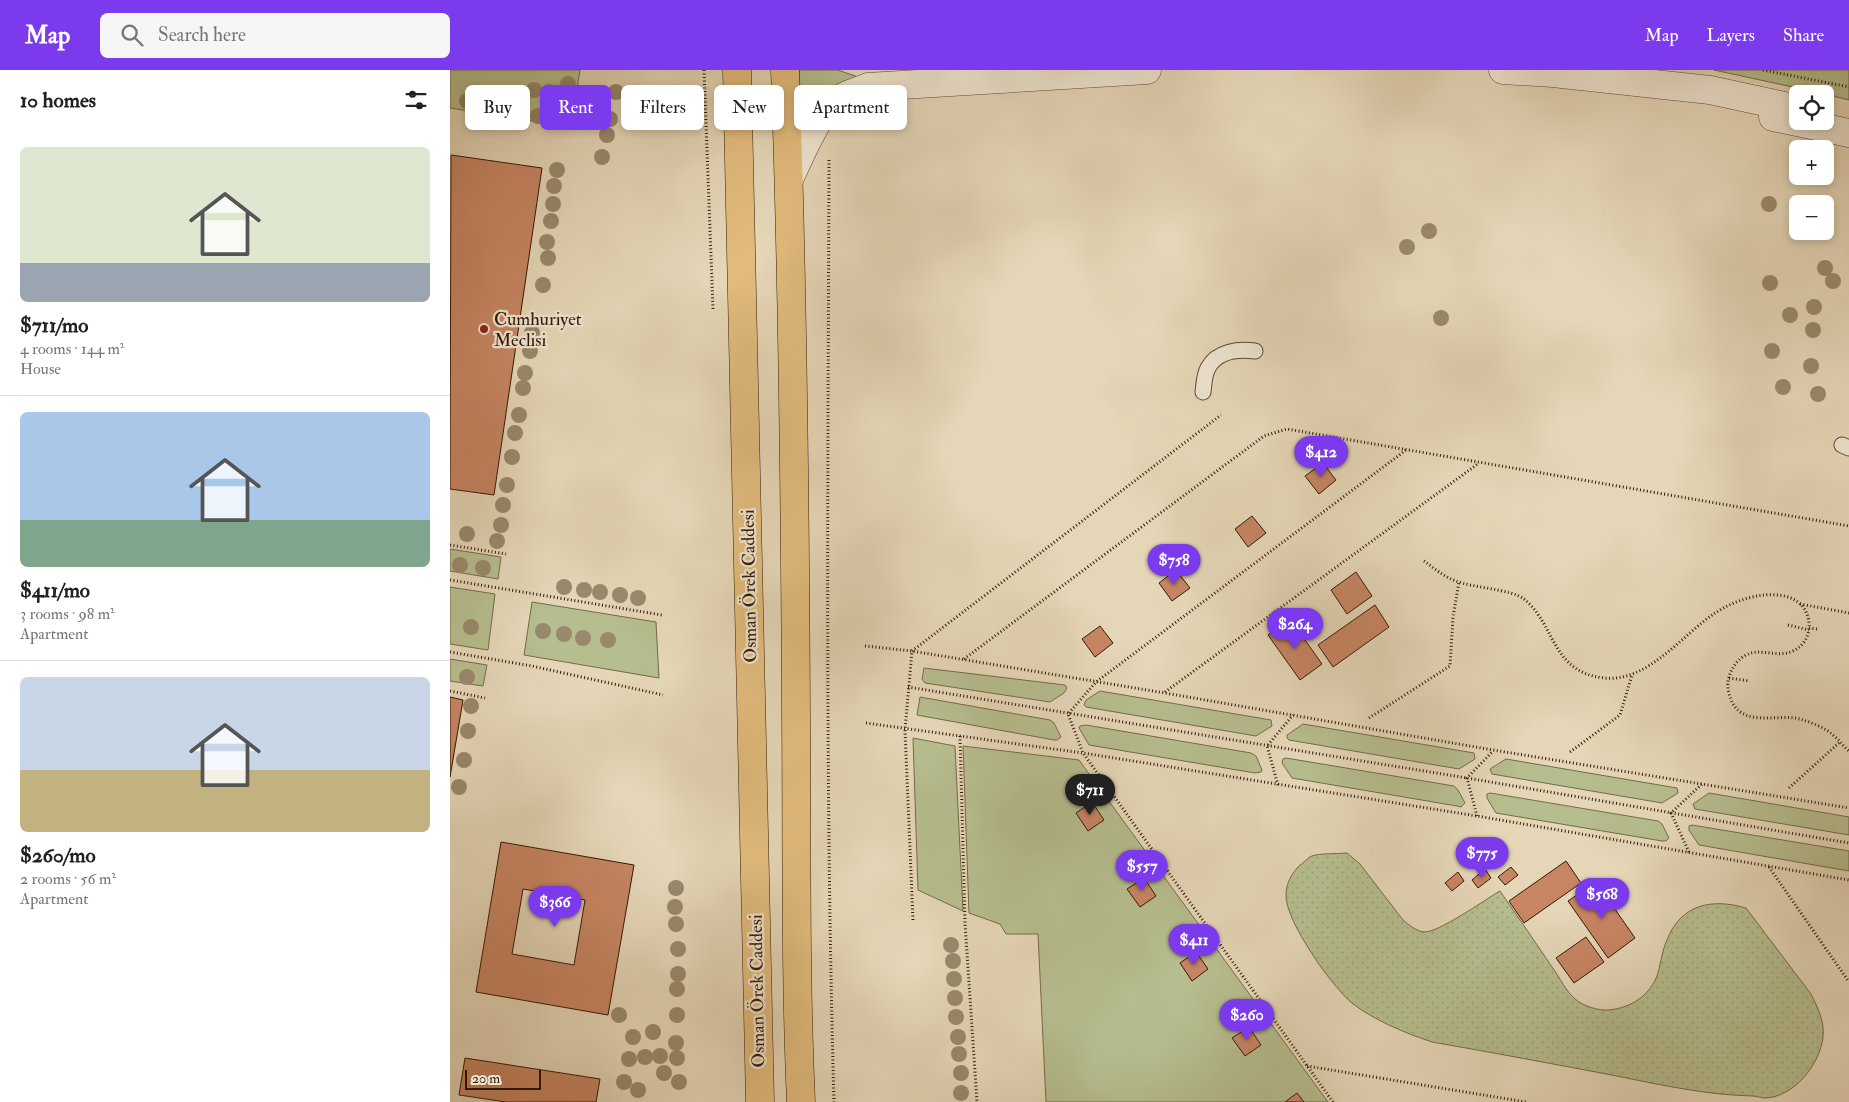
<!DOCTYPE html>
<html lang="en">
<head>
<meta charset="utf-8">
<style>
  body { margin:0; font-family:"IM FELL Double Pica",serif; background:#f6f6f6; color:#222; height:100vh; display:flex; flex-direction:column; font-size:19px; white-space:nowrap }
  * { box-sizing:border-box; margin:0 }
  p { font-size:16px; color:#767676 }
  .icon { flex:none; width:28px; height:28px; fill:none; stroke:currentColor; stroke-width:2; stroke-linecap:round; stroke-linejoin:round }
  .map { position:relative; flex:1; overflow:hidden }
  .side { display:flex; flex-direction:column; background:#fff; width:450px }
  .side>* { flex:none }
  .top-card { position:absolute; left:15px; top:15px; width:475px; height:45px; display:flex; gap:10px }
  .buttons { position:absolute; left:1339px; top:15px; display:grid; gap:10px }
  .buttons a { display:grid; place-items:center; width:45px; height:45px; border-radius:8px; background:#fff; box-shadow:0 2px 8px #0003; font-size:25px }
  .scale { position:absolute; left:15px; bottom:12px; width:76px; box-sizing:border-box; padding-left:5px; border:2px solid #331904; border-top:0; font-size:14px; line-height:18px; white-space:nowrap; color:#331904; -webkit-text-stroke:4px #eee4d0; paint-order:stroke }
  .price { position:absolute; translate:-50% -42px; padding:0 11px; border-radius:18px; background:#7c3aed; color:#fff; font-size:16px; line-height:32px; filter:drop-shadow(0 1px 2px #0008) }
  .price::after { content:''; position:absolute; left:50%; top:30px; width:15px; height:11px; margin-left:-8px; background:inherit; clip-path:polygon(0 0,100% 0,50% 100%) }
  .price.current { background:#222; color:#fff }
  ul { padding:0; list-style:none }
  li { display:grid; align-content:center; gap:10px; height:265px; padding:0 20px }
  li+li { border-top:1px solid #e0e0e0 }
  li span { display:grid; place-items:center; height:155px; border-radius:8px; color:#555 }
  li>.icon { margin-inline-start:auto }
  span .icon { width:90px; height:90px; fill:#fffc; stroke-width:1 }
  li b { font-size:21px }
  h2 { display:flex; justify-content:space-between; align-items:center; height:60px; padding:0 20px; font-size:21px }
  .pill { padding:0 18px; border-radius:8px; background:#fff; box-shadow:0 2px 8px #0003; font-size:18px; line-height:45px }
  .pill.current { background:#7c3aed; color:#fff }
  header { display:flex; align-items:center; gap:30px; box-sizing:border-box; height:70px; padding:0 25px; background:#7c3aed; color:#fff }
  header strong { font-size:24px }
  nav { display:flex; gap:28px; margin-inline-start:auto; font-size:18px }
  .search { width:350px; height:45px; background:#f6f6f6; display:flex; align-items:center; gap:12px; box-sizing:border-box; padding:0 18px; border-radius:8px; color:#767676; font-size:19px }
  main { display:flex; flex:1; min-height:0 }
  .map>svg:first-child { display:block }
  .green { fill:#b6bd8e; stroke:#746b49 }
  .park { fill:url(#park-dots); stroke:#746b49 }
  .building { fill:#c78563; stroke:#331904; fill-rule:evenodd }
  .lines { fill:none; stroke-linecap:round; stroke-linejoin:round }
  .service-casing { stroke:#604831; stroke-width:17 }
  .tertiary-casing { stroke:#604831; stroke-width:29 }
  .primary-casing { stroke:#331904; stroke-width:29 }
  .path { stroke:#331904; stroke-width:3; stroke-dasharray:1 2.5; stroke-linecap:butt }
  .service { stroke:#eee4d0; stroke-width:15 }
  .tertiary { stroke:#eee4d0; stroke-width:28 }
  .primary { stroke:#e2bb7c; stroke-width:28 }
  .tree { fill:#99896b }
  .poi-dot { fill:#8f2418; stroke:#eee4d0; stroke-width:2 }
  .labels { text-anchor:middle; stroke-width:4.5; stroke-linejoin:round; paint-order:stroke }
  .poi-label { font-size:18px; fill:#331904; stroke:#eee4d0; text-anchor:start }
  .street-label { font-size:18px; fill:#331904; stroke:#eee4d0 }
</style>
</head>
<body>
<header>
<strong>Map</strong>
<div class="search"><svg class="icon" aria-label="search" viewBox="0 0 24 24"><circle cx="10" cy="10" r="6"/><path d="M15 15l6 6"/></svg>Search here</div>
<nav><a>Map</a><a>Layers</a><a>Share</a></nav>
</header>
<main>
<section class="side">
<h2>10 homes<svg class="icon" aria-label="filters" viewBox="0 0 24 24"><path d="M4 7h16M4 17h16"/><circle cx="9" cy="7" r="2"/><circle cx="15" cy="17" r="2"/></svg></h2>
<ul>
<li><span style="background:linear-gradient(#dfe7d0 75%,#9aa5b1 0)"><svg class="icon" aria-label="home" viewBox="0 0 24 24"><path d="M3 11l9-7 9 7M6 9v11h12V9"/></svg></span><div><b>$711/mo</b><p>4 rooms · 144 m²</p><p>House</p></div></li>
<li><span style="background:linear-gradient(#a9c7e8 70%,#7fa58c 0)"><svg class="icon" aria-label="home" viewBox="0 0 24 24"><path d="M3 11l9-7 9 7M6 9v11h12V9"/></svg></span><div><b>$411/mo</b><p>3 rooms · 98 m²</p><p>Apartment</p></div></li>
<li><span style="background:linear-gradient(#c9d6e8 60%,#c2b280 0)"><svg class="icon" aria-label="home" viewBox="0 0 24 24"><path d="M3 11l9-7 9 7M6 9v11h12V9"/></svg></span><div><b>$260/mo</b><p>2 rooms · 56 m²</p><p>Apartment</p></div></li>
</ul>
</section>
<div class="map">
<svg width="1399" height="1032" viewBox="0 0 1399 1032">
  <defs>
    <pattern id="park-dots" width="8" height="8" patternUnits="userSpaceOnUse" patternTransform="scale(1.25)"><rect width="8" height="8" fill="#b6bd8e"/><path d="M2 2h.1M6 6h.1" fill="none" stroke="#9da279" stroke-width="1.8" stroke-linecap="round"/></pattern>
  </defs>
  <rect width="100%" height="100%" fill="#e5d6b7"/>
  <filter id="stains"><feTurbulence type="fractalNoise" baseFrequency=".004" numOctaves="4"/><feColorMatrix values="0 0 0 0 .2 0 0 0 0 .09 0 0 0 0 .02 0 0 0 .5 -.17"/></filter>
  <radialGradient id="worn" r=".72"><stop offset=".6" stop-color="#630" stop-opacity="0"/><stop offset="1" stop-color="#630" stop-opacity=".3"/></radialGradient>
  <!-- green -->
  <path class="green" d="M0 0H130L121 57 0 38Z
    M349 0H388L408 7 353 53 351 46Z
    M1264 0H1399V30L1375 24Z
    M0 479 51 487 48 509 0 501Z
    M0 517 45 524 38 580 0 574Z
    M82 532 206 552 209 608 74 585Z
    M0 589 37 595 33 616 0 611Z
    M474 598 615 615 617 618 614 623 600 632 475 613 472 609Z
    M650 621 821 650 822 656 806 666 636 637 634 635 636 630Z
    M470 627 600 650 604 653 611 667 607 670H604L467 645Z
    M853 654 1024 683 1025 689 1009 699 839 670 837 668V665Z
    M636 655 801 683 806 686 812 700 811 702 805 703 639 675 629 658 630 656Z
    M463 668 505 676 513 841 468 820Z
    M513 676 629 690 878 1032H596L588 864H556L550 854 519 843Z
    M836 688 1004 716 1008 720 1015 733 1011 737 1007 736 842 708 832 693 833 689Z
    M1056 689 1227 718 1228 723 1212 733 1042 704 1040 699Z
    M1040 723 1208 751 1212 754 1219 768 1216 771H1212L1046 743 1037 728V724Z
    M1259 723 1399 747V765L1245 739 1243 734Z
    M1242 755 1399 781V801L1249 775 1239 760V756Z"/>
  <!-- park -->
  <path class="park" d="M897 783 910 794 953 850C959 855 966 861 974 862 988 863 1036 829 1050 821 1068 847 1086 873 1104 900 1110 908 1116 921 1124 928 1132 936 1149 941 1159 940 1181 938 1201 925 1208 903 1211 892 1212 881 1217 870 1231 834 1262 828 1296 838L1361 924C1367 936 1375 952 1373 967 1370 994 1344 1028 1314 1028 1311 1028 1307 1026 1303 1026 1259 1025 1215 1016 1172 1007 1109 995 1045 983 982 972 955 963 926 951 903 934 883 918 835 851 836 825 836 813 842 803 850 795 854 793 858 787 862 786 870 783 888 784 897 783Z"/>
  <!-- building -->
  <path class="building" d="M1 85 92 98 44 425 0 419Z
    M873 393 886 410 869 424 855 406Z
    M802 446 816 463 798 477 785 459Z
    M726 500 740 518 722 531 709 513Z
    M906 502 922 526 897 544 881 520Z
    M925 535 939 557 883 597 868 575Z
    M840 549 872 594 850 610 818 565Z
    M650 556 663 573 645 587 632 569Z
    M0 627 13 630 0 707Z
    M642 732 654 750 638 761 626 743Z
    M51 772 184 795 158 945 26 922ZM73 819 135 830 124 895 62 884Z
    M1116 791 1131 813 1074 853 1059 831Z
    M1061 797 1068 805 1055 815 1048 807Z
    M1035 799 1041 808 1028 818 1022 810Z
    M1008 802 1014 811 1002 821 995 813Z
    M694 808 706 826 690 837 677 819Z
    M1146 812 1185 868 1158 888 1118 831Z
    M1136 867 1154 892 1124 913 1106 888Z
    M746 882 758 899 742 911 730 893Z
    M799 957 811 975 795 986 782 968Z
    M15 988 150 1009 146 1032H56L9 1025Z
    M847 1023 854 1032H835Z"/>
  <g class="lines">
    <!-- service casing -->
    <g class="service-casing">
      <path id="service" d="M753 322C754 315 754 305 758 298 767 281 788 279 805 281
        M1392 375 1399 378"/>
    </g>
    <!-- tertiary casing -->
    <g class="tertiary-casing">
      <path id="tertiary" d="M1053 0 1103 3 1260 20 1348 39
        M1323 47 1399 63
        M339 109C349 89 362 55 377 39 387 27 404 23 418 17L697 0"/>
    </g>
    <!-- primary casing -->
    <g class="primary-casing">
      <path id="primary" d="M287 0 310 1032
        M335 0C343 214 345 429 346 643 347 773 345 902 351 1032"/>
    </g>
    <!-- path -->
    <path class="path" d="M254 0 263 239
      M1313 0 1399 17
      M379 90C378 404 375 718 384 1032
      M0 475 56 484
      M974 491C984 498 994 507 1006 511 1023 518 1061 519 1074 529 1106 555 1101 602 1154 608 1197 613 1232 565 1265 543 1279 534 1296 527 1314 525 1323 524 1335 525 1343 529 1364 539 1365 571 1343 581 1323 590 1306 572 1287 592 1282 598 1279 605 1278 612 1277 619 1280 628 1283 634 1298 658 1331 642 1353 650 1363 653 1375 658 1383 665 1389 670 1393 676 1399 681
      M0 510 212 545
      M1350 534 1399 543
      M1338 555 1359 560
      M1359 558 1367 559
      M415 576 462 581 715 623 1043 680 1399 738
      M0 582 82 596 213 625
      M514 589 814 366 837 359 1399 456
      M1279 608 1299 611
      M458 617 1017 708 1399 773
      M0 621 35 628
      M715 622 1029 393
      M919 648 1000 596 1003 547 1009 512
      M416 653 633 683 1027 746 1399 810
      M510 666 515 853 527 1032
      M1120 682 1170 645 1182 605
      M828 715 817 676 843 645
      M1339 718 1390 672
      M1027 746 1017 708 1043 681
      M1239 782 1221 743 1252 714
      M1319 797 1399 912
      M463 850 455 660 462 581 771 345
      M857 996 1076 1032
      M883 1032 633 683 618 644 646 612 956 380"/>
    <!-- service -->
    <use href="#service" class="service"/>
    <!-- tertiary -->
    <use href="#tertiary" class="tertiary"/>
    <!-- primary -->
    <use href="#primary" class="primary"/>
  </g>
  <!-- trees -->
  <g class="tree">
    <circle cx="118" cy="14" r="8"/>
    <circle cx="84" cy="20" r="8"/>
    <circle cx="99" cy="22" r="8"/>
    <circle cx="166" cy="22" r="8"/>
    <circle cx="17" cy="31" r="8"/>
    <circle cx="46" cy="36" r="8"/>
    <circle cx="118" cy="38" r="8"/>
    <circle cx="70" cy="41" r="8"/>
    <circle cx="88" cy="46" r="8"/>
    <circle cx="104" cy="48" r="8"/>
    <circle cx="160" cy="49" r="8"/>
    <circle cx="157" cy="65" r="8"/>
    <circle cx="152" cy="87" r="8"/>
    <circle cx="107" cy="100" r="8"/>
    <circle cx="104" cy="116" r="8"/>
    <circle cx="103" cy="134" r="8"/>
    <circle cx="1319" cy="134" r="8"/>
    <circle cx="101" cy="151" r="8"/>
    <circle cx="979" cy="161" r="8"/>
    <circle cx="97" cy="172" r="8"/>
    <circle cx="957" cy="177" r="8"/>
    <circle cx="98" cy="188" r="8"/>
    <circle cx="1375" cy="198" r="8"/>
    <circle cx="1383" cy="211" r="8"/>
    <circle cx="1320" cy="213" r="8"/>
    <circle cx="93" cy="215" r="8"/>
    <circle cx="1364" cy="237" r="8"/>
    <circle cx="1340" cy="245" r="8"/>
    <circle cx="991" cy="248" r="8"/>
    <circle cx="1363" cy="260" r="8"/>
    <circle cx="82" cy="263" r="8"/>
    <circle cx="80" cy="281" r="8"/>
    <circle cx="1322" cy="281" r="8"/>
    <circle cx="1361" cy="296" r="8"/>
    <circle cx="75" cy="303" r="8"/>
    <circle cx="1333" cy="317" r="8"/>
    <circle cx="73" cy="318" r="8"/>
    <circle cx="1368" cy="324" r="8"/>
    <circle cx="69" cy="345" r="8"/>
    <circle cx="65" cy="363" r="8"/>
    <circle cx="62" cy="387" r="8"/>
    <circle cx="57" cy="415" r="8"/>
    <circle cx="53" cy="435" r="8"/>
    <circle cx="51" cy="455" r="8"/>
    <circle cx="17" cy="464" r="8"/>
    <circle cx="47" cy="471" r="8"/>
    <circle cx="10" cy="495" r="8"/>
    <circle cx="33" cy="498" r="8"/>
    <circle cx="114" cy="517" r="8"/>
    <circle cx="134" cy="520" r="8"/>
    <circle cx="150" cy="522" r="8"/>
    <circle cx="170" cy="525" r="8"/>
    <circle cx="188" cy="528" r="8"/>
    <circle cx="21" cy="557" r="8"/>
    <circle cx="93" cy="561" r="8"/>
    <circle cx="114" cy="564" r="8"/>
    <circle cx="133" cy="568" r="8"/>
    <circle cx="158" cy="570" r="8"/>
    <circle cx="17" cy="607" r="8"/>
    <circle cx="21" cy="636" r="8"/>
    <circle cx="18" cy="661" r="8"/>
    <circle cx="14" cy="690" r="8"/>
    <circle cx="9" cy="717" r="8"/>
    <circle cx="226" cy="818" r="8"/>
    <circle cx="225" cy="837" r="8"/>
    <circle cx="226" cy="854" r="8"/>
    <circle cx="501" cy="875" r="8"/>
    <circle cx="228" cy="879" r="8"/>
    <circle cx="503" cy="891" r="8"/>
    <circle cx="228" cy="904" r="8"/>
    <circle cx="504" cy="909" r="8"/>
    <circle cx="227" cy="919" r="8"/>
    <circle cx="505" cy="928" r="8"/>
    <circle cx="169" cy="945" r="8"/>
    <circle cx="227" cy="945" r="8"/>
    <circle cx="506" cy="947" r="8"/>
    <circle cx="203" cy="962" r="8"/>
    <circle cx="183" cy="967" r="8"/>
    <circle cx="508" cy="967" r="8"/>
    <circle cx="226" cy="973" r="8"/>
    <circle cx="509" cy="984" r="8"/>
    <circle cx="210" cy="986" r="8"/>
    <circle cx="195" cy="987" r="8"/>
    <circle cx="227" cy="988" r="8"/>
    <circle cx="179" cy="989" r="8"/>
    <circle cx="214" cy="1003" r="8"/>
    <circle cx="511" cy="1003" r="8"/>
    <circle cx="174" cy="1012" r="8"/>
    <circle cx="229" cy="1012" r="8"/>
    <circle cx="188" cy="1020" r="8"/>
    <circle cx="511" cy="1023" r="8"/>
  </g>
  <!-- markers -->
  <circle class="poi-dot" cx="34" cy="259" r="5"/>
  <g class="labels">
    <!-- poi labels -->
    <g class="poi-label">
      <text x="44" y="255">Cumhuriyet<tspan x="44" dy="21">Meclisi</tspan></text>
    </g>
    <!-- street labels -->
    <g class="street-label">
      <text transform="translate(299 516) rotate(-91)" y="6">Osman Örek Caddesi</text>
      <text transform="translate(307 921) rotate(-91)" y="6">Osman Örek Caddesi</text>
    </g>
  </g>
  <rect width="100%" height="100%" filter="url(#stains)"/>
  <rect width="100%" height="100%" fill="url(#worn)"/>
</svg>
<div class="buttons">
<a><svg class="icon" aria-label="locate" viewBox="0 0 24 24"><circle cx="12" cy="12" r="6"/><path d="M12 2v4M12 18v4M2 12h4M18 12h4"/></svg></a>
<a>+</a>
<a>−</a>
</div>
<div class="scale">20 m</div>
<b class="price" style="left:871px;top:408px">$412</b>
<b class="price" style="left:724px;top:516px">$758</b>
<b class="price" style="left:845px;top:580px">$264</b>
<b class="price current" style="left:640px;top:746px">$711</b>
<b class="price" style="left:1032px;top:809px">$775</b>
<b class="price" style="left:692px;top:822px">$557</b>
<b class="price" style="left:1152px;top:850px">$568</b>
<b class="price" style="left:105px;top:858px">$366</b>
<b class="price" style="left:744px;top:896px">$411</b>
<b class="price" style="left:797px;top:971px">$260</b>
<div class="top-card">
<a class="pill">Buy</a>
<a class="pill current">Rent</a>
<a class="pill">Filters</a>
<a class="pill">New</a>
<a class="pill">Apartment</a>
</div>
</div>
</main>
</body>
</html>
